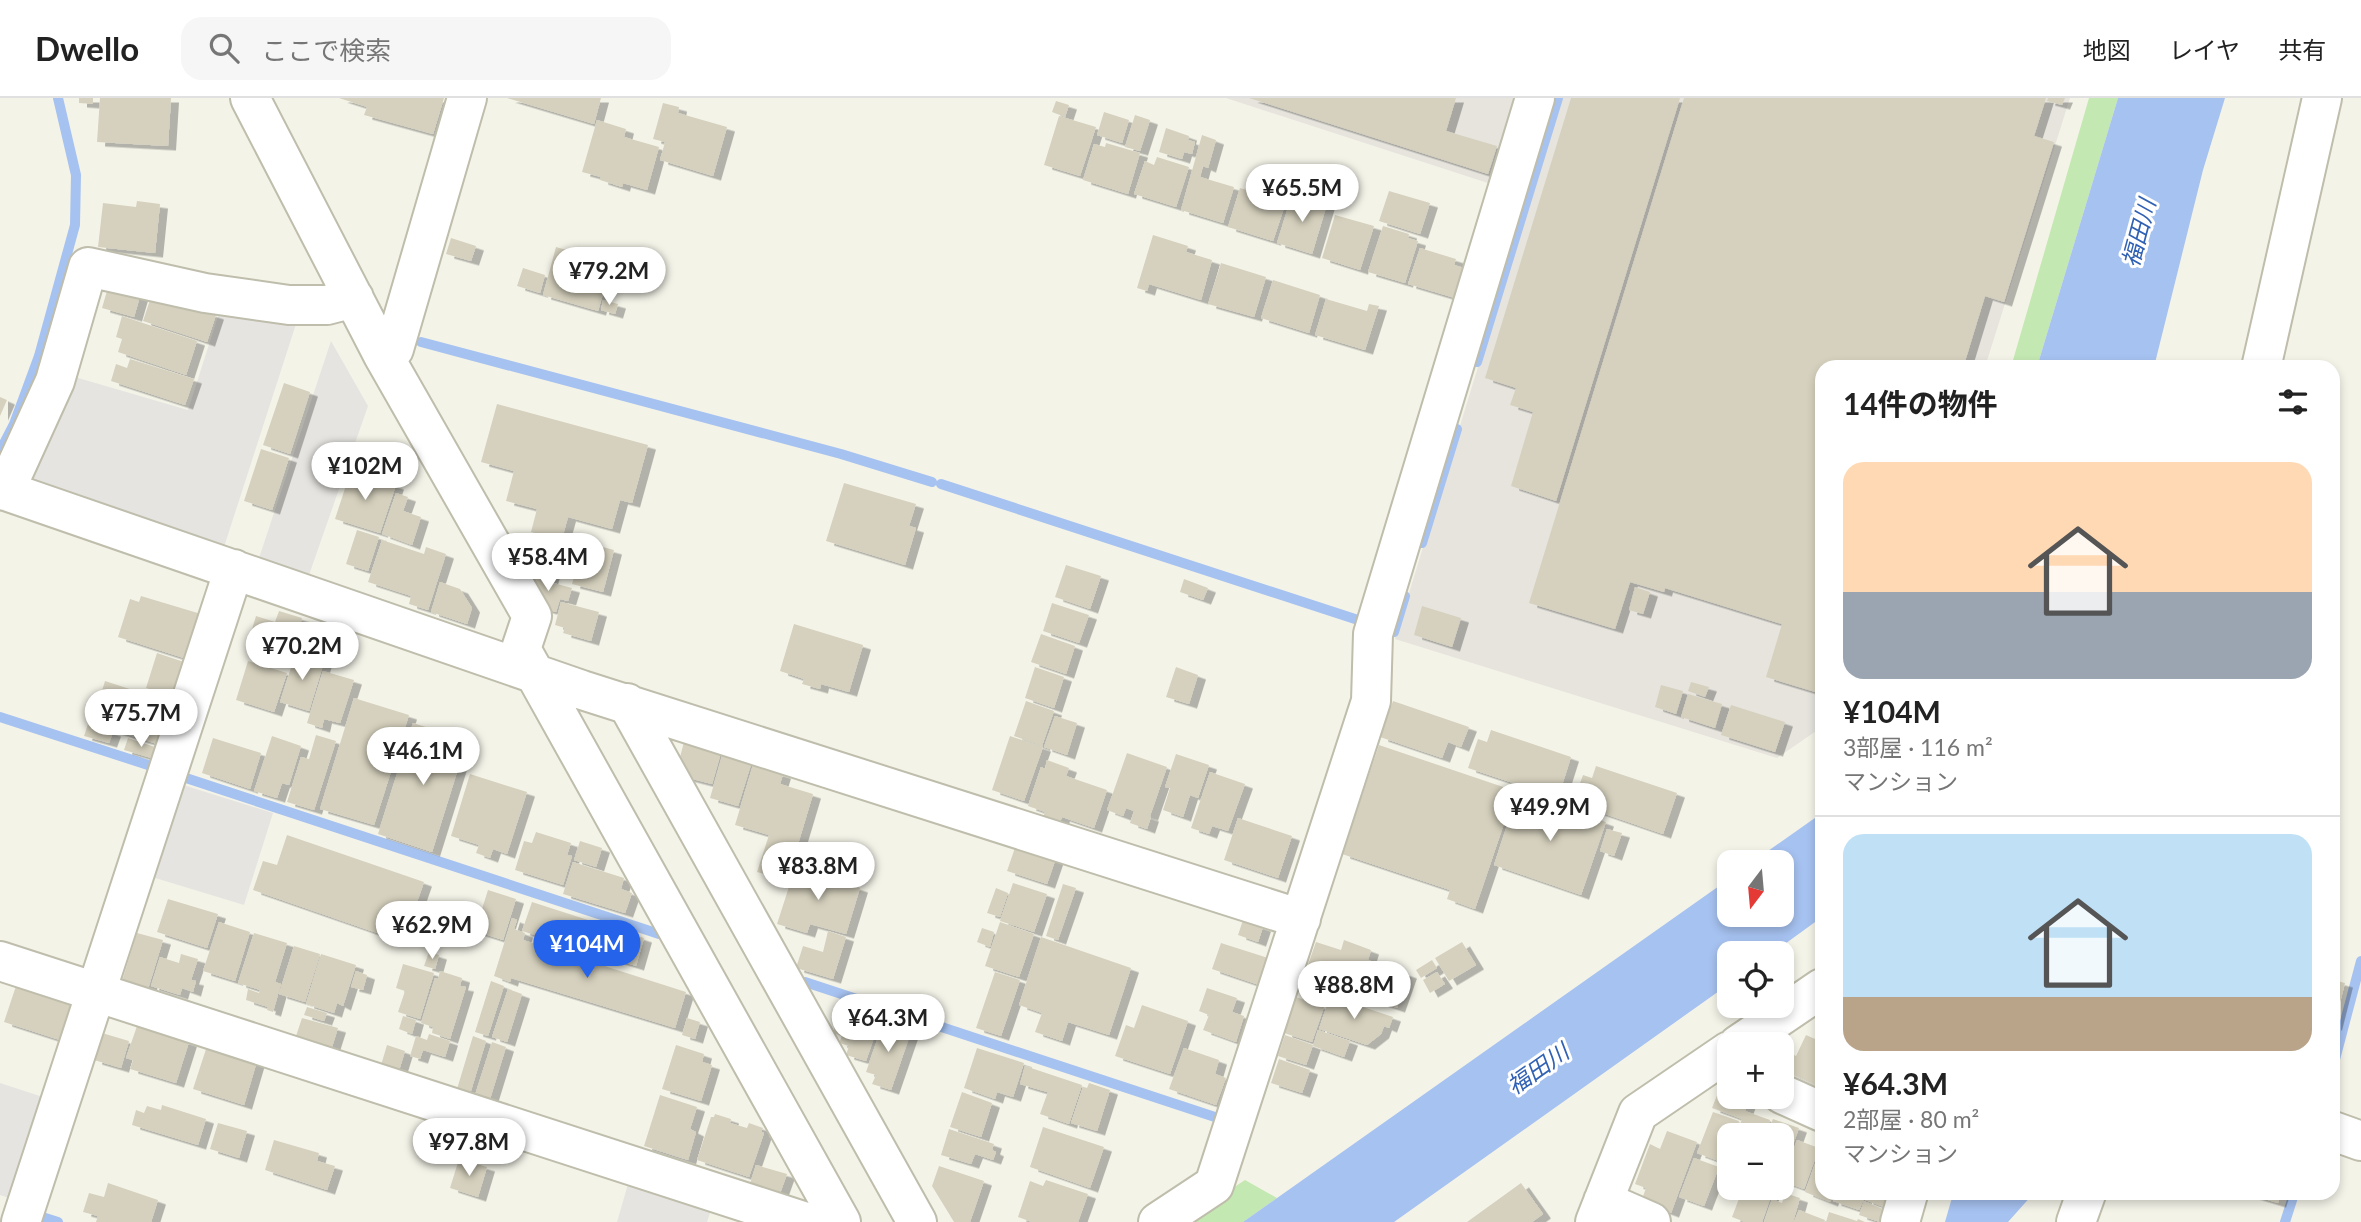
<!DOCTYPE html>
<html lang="ja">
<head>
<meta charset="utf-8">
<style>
  body { margin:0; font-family:Lato,"Noto Sans JP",sans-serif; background:#f6f6f6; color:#222; height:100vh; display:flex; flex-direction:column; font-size:26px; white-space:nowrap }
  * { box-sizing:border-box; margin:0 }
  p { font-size:23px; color:#767676 }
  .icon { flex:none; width:38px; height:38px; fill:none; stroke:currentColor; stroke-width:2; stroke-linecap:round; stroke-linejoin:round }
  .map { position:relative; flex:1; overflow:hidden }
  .side { position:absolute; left:1815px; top:262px; width:525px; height:840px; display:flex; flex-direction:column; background:#fff; border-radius:21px; box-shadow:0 4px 10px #0003 }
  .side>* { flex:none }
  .needle { width:46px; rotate:196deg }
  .tools { position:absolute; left:1717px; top:752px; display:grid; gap:14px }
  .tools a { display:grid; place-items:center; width:77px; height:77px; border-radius:14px; background:#fff; box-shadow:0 4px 10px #0003; font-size:35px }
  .price { position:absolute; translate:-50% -60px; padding:0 16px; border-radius:24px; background:#fff; color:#222; font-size:23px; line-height:46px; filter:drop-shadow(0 2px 4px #0008) }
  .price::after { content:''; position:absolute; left:50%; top:42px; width:21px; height:16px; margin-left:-10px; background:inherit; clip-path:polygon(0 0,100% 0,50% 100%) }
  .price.on { background:#2563eb; color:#fff }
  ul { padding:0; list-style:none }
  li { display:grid; align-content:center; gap:14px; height:371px; padding:0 28px }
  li+li { border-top:2px solid #e0e0e0 }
  li span { display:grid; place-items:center; height:217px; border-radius:21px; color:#555 }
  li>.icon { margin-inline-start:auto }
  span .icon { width:126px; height:126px; fill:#fffc; stroke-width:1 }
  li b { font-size:30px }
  h2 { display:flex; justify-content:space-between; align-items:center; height:84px; padding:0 28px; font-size:30px }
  header { display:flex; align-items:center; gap:42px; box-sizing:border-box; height:98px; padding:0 35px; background:#fff; border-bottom:2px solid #e0e0e0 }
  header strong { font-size:33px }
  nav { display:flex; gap:38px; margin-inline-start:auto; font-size:24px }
  .search { width:490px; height:63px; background:#f6f6f6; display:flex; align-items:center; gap:18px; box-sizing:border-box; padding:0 24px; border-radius:21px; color:#767676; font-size:26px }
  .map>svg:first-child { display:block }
  .industrial { fill:#e6e4dd }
  .green { fill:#c4e8b2 }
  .parking { fill:#e5e4e0 }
  .water { fill:#a6c2f0 }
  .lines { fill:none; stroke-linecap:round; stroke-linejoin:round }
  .stream { stroke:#a6c2f0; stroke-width:10 }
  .building { fill:#d6d1be; filter:url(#shadow) }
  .minor-casing { stroke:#bfbdab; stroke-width:42 }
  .minor { stroke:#fff; stroke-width:38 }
  .labels { text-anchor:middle; stroke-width:6; stroke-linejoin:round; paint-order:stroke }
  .water-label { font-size:23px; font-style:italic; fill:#3161b3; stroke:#fff }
</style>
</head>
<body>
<header>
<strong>Dwello</strong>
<div class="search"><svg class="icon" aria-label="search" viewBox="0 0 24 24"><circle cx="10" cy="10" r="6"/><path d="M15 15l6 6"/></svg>ここで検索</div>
<nav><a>地図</a><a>レイヤ</a><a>共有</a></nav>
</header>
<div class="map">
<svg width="2361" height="1124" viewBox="0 0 2361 1124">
  <defs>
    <filter id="shadow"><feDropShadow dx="8" dy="4.5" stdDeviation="0" flood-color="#0004"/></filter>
  </defs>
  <rect width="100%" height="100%" fill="#f4f3e8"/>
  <!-- industrial -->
  <path class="industrial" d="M1226 0H1519L1494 87Z
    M1560 0H2070L1985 269 1822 270V629L1777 660 1395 541Z"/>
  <!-- green -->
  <path class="green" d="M2089 0H2118L2037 269H2011Z
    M1245 1082 1277 1100 1243 1124H1182Z"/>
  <!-- parking -->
  <path class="parking" d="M220 212 296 226 224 449 145 420 25 380 68 277 188 312Z
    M331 243 368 308 309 477 259 460Z
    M180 686 273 715 244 807 152 779Z
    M0 985 49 1001 13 1101 0 1097Z
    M628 1086 711 1112 707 1124H617Z"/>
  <!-- water -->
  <path class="water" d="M2118 0H2225L2203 72 2154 269H2037Z
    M1822 715V819L1771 856H1729V886L1394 1124H1243L1729 781V817H1782V765H1751Z
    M1953 1096H2033L2008 1124H1945Z"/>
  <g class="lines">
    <!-- stream -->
    <path class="stream" d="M421 244 841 356 932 384
      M1477 264 1558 0
      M0 353 14 326 39 258 75 127 76 77 58 0
      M941 386 1355 521
      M1422 445 1457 331
      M1394 534 1405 498
      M0 619 148 667
      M186 680 659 836
      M805 884 1224 1022
      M2333 969 2361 863
      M39 1118 58 1124
      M2285 1124 2294 1096"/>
  </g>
  <!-- building -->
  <path class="building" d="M79 0H93V6L79 5Z
    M100 0H171L168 48 97 44Z
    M339 0H444L433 36 364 17 367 9Z
    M507 0H601L594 26Z
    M1249 0H1456L1446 33 1497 48 1488 76Z
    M1571 0H1680L1556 403 1511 388 1533 314 1510 307 1516 290 1485 280Z
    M1684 0H2046L2034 38 2054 44 2004 204 1985 198 1963 270H1822V596L1766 579 1782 526 1665 490 1664 494 1630 484 1615 531 1529 505Z
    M2048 0H2065L2062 7 2047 3Z
    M1056 3 1069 7 1065 19 1052 14Z
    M663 5 679 9 678 15 727 29 713 78 660 62 665 44 653 41Z
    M1104 14 1129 22 1122 45 1097 37Z
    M1135 17 1150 22 1140 53 1125 49Z
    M1059 18 1096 29 1080 78 1044 67Z
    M597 22 626 31 624 39 659 49 647 92 623 85 622 89 600 82 601 79 582 74Z
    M1166 30 1189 38 1188 42 1195 44 1192 56 1184 54 1182 61 1159 54Z
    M1202 37 1216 42 1208 70 1203 68 1200 79 1234 89 1223 125 1181 112Z
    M1106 45 1140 55 1128 96 1083 82 1094 46 1105 49Z
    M1157 59 1189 69 1176 109 1134 96 1145 63 1154 67Z
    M1310 71 1340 80 1331 106 1302 97Z
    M1240 90 1286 104 1273 143 1228 129Z
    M1389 93 1430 105 1420 136 1379 123Z
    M1295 97 1327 106 1312 156 1277 145 1290 103 1292 104Z
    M137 103 160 106 155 155 98 149 103 105 136 109Z
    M1335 117 1374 128 1360 172 1322 160Z
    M1383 128 1409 136 1408 140 1418 143 1405 185 1368 174Z
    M1153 137 1188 148 1186 154 1212 162 1201 202 1149 186 1147 193 1137 190Z
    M451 140 476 148 471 163 446 156Z
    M556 149 570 153 568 160 610 172 598 213 543 197Z
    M1420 150 1456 161 1454 167 1464 170 1455 200 1408 186Z
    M1221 165 1266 179 1254 219 1208 206Z
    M523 170 545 177 540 195 517 188Z
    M1273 182 1320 197 1309 235 1261 220Z
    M109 186 141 195 134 219 102 210Z
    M152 196 216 217 207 244 143 223Z
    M1326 201 1367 213 1369 206 1379 208 1365 252 1315 237Z
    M603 202 618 206 615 216 601 212Z
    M122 218 197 243 186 277 118 254 122 241 116 239Z
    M130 261 194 281 185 307 111 283 116 266 127 270Z
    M284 285 310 294 290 356 263 347Z
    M0 299 7 302 0 318Z
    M497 306 648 347 632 405 620 402 612 431 568 419 563 437 551 439 531 434 537 411 506 403 514 373 481 364Z
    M261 351 289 360 272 412 244 403Z
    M351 372 396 387 380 435 335 421Z
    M844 385 916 406 909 428 916 430 905 467 826 443Z
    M396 395 408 399 403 413 421 419 412 447 382 436Z
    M357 432 379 439 368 473 346 466Z
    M382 442 424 456 426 449 446 456 428 512 409 506 411 498 368 484Z
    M584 444 614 452 603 494 572 486Z
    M530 465 553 472 550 482 527 476Z
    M1066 467 1101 478 1090 511 1055 499Z
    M523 477 572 490 568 503 560 501 556 514 539 509Z
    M1184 481 1208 490 1203 502 1180 494Z
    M440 484 460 491 472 510 467 526 431 514Z
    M1635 489 1650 494 1643 516 1629 512Z
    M141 498 201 516 187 561 118 539 130 501 139 504Z
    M561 504 599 514 591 543 563 535 565 530 555 527Z
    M1052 505 1089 517 1079 545 1043 533Z
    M1422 508 1461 520 1452 549 1414 537Z
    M279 513 302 520 289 564 246 551 256 518 275 524Z
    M794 526 863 547 849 594 821 586 820 591 802 586 804 581 780 573Z
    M1041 536 1075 548 1066 576 1031 564Z
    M296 554 324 564 309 613 280 604Z
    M157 555 187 565 176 599 146 590Z
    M248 563 287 575 274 614 236 602Z
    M1035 569 1064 579 1054 610 1025 600Z
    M1176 569 1198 577 1189 606 1166 599Z
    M323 573 354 582 340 625 324 621 322 630 307 625Z
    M105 583 173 605 160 647 92 625Z
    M1691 584 1709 589 1705 599 1688 593Z
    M1661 587 1683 593 1676 616 1655 609Z
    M1688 596 1722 606 1715 630 1681 619Z
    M354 600 409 617 374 727 320 711Z
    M1026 603 1054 613 1042 648 1014 638Z
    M1393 603 1469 629 1461 649 1448 644 1442 660 1380 639Z
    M1731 607 1785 624 1775 654 1721 637Z
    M1055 618 1077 625 1067 657 1044 649Z
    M413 625 467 642 432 754 378 736Z
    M88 626 113 634 109 645 84 638Z
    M1491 632 1571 659 1558 700 1468 670 1478 641 1487 644Z
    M316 637 336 643 314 712 287 704 301 659 309 661Z
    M272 638 301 648 289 687 282 685 277 700 254 693Z
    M1010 638 1043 649 1024 703 992 692Z
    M128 640 158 650 155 661 124 652Z
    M213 640 261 655 250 691 202 675Z
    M685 640 722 651 712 686 685 679 688 670 678 667Z
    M1379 647 1515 693 1475 811 1447 801 1450 792 1342 756Z
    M724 651 753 660 738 708 710 700Z
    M1127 655 1167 669 1150 718 1139 715 1151 719 1147 731 1130 725 1134 713 1126 710 1123 718 1107 712Z
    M1176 656 1209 667 1198 700 1190 697 1183 719 1163 712 1170 690 1165 689Z
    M1047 662 1069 670 1066 678 1107 692 1094 730 1062 719 1060 724 1043 719 1045 714 1028 708 1041 669 1045 671Z
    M753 667 783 676 780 686 813 696 787 783 757 774 769 737 735 727Z
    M1596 668 1677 695 1663 736 1573 705 1583 677 1592 680Z
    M1210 674 1245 686 1228 733 1212 728 1209 736 1191 730Z
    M470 676 527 694 507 756 493 751 490 760 476 755 479 747 451 738Z
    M1518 694 1606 724 1581 797 1494 767Z
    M1238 720 1292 738 1278 780 1224 762Z
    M1607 731 1622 735 1614 758 1600 753Z
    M536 734 571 745 567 757 572 758 563 787 515 772 524 743 532 745Z
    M287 737 424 784 403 844 253 792 263 763 277 767Z
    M580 743 602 750 596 769 574 762Z
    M1017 744 1057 757 1047 786 1007 773Z
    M573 764 624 780 621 791 632 795 625 815 563 796Z
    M813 768 837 776 835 782 860 790 846 836 810 826 807 835 777 826 795 770 811 775Z
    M1013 785 1047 796 1034 834 1000 823Z
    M1063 786 1076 790 1058 842 1046 838Z
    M996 790 1008 795 1000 819 987 815Z
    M488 792 516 801 503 842 475 833Z
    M168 801 218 816 207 850 157 834Z
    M532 804 644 840 636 868 601 857 598 864 587 860 589 854 522 833Z
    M512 820 517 822 514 831 525 835 523 842 686 894 675 930 511 880 510 884 494 878Z
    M1243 822 1263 829 1258 844 1238 837Z
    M219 824 250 834 235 883 203 873Z
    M1000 824 1034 836 1019 879 985 868Z
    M982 830 994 834 990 849 977 844Z
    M828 833 846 839 833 881 796 870 803 848 823 854Z
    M137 835 163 842 148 891 122 883Z
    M254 835 287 845 275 884 281 886 273 914 267 912 268 909 246 902 248 891 259 895 260 892 238 885Z
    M1041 839 1131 870 1109 937 1068 924 1062 943 1035 934 1042 915 1019 907Z
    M1344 842 1371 852 1368 862 1409 876 1397 910 1304 878 1316 844 1341 852Z
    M1462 844 1476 867 1449 883 1435 860Z
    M1221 845 1274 862 1265 889 1212 871Z
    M294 848 320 856 305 904 279 896Z
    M429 854 439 857 435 871 424 868Z
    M181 856 198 861 191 882 196 883 193 894 182 890 180 897 151 888 160 859 179 865Z
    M321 856 356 867 343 908 337 905 334 915 306 906Z
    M1432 862 1437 870 1421 880 1416 872Z
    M403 866 434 875 420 921 398 914 405 893 396 890Z
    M356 873 367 877 363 892 351 889Z
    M440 873 462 880 460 888 466 889 450 941 432 935 433 929 421 925 435 880 438 881Z
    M995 874 1020 882 1001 938 976 930Z
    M1437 874 1445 886 1430 895 1423 882Z
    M18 882 77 901 63 943 4 924Z
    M2333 882 2345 885 2334 928H2333Z
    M491 883 504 888 488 938 475 934Z
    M1207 890 1237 900 1232 914 1244 918 1236 944 1203 932 1209 917 1199 913Z
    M508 891 522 896 507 944 492 939Z
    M1330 898 1393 919 1389 930 1384 928 1381 936 1367 947 1319 931Z
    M1296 899 1324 909 1312 944 1284 935Z
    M1142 907 1188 923 1170 976 1115 958 1126 927 1134 930Z
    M307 909 327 915 324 923 304 917Z
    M860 915 880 922 866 963 846 957 849 948 839 945 842 938 833 935 839 917 857 923Z
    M403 918 416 922 412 936 399 931Z
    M302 920 338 930 330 955 294 944Z
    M687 920 700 924 695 941 682 937Z
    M884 922 912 931 891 992 872 986 876 977 866 974Z
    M137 928 189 944 176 985 130 971 133 962 126 960Z
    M1318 932 1350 943 1344 959 1313 948Z
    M102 935 129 943 121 970 94 962Z
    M429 936 450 943 445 959 423 952 420 961 410 958 416 938 427 942Z
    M1285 937 1313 947 1306 967 1278 958Z
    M1806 937 1822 944V990L1782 971V961L1785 953 1796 958Z
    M473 938 486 943 470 996 457 991Z
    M492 944 506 949 490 1001 475 997Z
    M387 947 405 953 397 979 379 974Z
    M676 947 704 956 702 964 712 967 701 1003 662 991Z
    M207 948 257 963 244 1007 193 991Z
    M977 950 1024 965 1013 999 997 994 995 1001 964 990Z
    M1184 950 1219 962 1215 976 1226 980 1216 1007 1169 991Z
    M1279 961 1310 972 1302 995 1271 985Z
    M1025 968 1082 987 1069 1026 1040 1016 1051 985 1047 994 1020 986Z
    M1723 982 1729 984V999H1750L1745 1013 1770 1022 1765 1038H1736L1742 1021 1712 1010Z
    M1089 985 1110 992 1097 1033 1071 1025 1083 989 1087 990Z
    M962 994 992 1005 981 1039 950 1029Z
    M660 997 697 1009 690 1031 696 1034 688 1062 644 1048Z
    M162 1007 206 1021 198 1047 132 1027 136 1012 144 1015 147 1008 161 1012Z
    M1713 1014 1739 1023 1734 1038H1729V1050L1724 1065 1697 1055Z
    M715 1016 731 1021 730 1025 747 1030 749 1025 763 1030 761 1034 764 1035 749 1079 697 1062 711 1019H714Z
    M1773 1021 1799 1030 1782 1077V1038H1766Z
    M218 1025 247 1033 239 1060 210 1051Z
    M1043 1029 1104 1049 1090 1090 1030 1069Z
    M949 1031 994 1046 992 1052 996 1054 993 1062 975 1056 971 1066 941 1057Z
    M1667 1033 1697 1044 1671 1115 1641 1104 1646 1090 1635 1086 1650 1046 1660 1051Z
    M274 1042 319 1055 317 1063 335 1068 327 1092 265 1072Z
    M1797 1042 1819 1050 1804 1091 1782 1083Z
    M1821 1049 1822 1096H1833L1830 1104 1805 1094Z
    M1694 1060 1719 1069 1704 1108 1679 1099Z
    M459 1061 487 1069 478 1099 450 1090Z
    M756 1067 787 1076 778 1101 748 1092Z
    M939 1068 984 1083 970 1124H954L932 1088Z
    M1046 1082 1088 1096 1078 1124H1032L1018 1119 1030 1083 1043 1088Z
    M108 1085 158 1102 151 1124H96L98 1118 83 1114 89 1095 104 1099Z
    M1521 1085 1543 1116 1532 1124H1467Z
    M1743 1090 1773 1092 1762 1124H1745L1732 1119Z
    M1785 1095 1800 1100 1793 1124H1764L1772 1101 1782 1105Z
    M1836 1096H1866L1859 1112 1833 1103Z
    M1867 1096H1898L1892 1112 1865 1102Z
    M2248 1096H2281L2278 1105Z
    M1864 1103 1890 1114 1887 1124H1880L1859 1117Z
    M1799 1112 1825 1122 1824 1124H1794Z
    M1829 1114 1857 1123 1858 1121 1865 1124H1826Z"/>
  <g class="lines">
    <!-- minor casing -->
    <g class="minor-casing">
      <path id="minor" d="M250 0 383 257 532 518 521 551 841 1124
        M383 257 394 251 467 0
        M2261 270 2322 0
        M0 391 582 592 1301 821
        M5 393 55 283 88 169 205 195 289 207H327L354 200
        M627 605 917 1124
        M0 863 806 1124
        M1738 947 1822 890
        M1782 996 1822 1014
        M2333 1033 2361 1043
        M1603 1103 1651 1124
        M21 1124 234 471
        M1158 1124 1214 1087 1371 603 1373 536 1535 0
        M1595 1124 1638 1015 1729 953
        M1900 1124 1908 1096
        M2076 1124 2086 1096"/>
    </g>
    <!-- minor -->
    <use href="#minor" class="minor"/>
  </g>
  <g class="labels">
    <!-- water labels -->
    <g class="water-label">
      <text transform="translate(2139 135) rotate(-75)" y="8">福田川</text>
      <text transform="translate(1538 971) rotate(-35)" y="8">福田川</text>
    </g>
  </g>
</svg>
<div class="tools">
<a><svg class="needle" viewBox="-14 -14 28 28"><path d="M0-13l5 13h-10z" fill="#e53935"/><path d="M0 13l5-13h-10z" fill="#767676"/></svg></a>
<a><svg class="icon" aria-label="locate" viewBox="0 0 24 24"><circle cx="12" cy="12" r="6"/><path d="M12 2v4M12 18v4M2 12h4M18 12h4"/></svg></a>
<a>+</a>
<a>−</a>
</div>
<b class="price" style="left:1302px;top:126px">¥65.5M</b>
<b class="price" style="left:609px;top:209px">¥79.2M</b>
<b class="price" style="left:365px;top:404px">¥102M</b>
<b class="price" style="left:548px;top:495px">¥58.4M</b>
<b class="price" style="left:302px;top:584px">¥70.2M</b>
<b class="price" style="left:141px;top:651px">¥75.7M</b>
<b class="price" style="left:423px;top:689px">¥46.1M</b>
<b class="price" style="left:1550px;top:745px">¥49.9M</b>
<b class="price" style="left:818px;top:804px">¥83.8M</b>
<b class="price" style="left:432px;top:863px">¥62.9M</b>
<b class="price on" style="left:587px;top:882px">¥104M</b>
<b class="price" style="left:1354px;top:923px">¥88.8M</b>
<b class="price" style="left:888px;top:956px">¥64.3M</b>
<b class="price" style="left:469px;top:1080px">¥97.8M</b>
<section class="side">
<h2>14件の物件<svg class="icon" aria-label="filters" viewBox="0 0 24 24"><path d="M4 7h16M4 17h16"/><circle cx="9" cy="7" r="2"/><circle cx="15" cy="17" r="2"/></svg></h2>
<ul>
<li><span style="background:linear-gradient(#ffd9b3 60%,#9aa5b1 0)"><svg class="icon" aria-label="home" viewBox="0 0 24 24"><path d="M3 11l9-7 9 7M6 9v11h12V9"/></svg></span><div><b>¥104M</b><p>3部屋 · 116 m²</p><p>マンション</p></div></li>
<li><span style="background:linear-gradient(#bfe0f5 75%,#b9a48a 0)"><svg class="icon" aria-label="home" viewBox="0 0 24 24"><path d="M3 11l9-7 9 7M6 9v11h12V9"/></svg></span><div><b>¥64.3M</b><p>2部屋 · 80 m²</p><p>マンション</p></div></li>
</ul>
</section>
</div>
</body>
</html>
